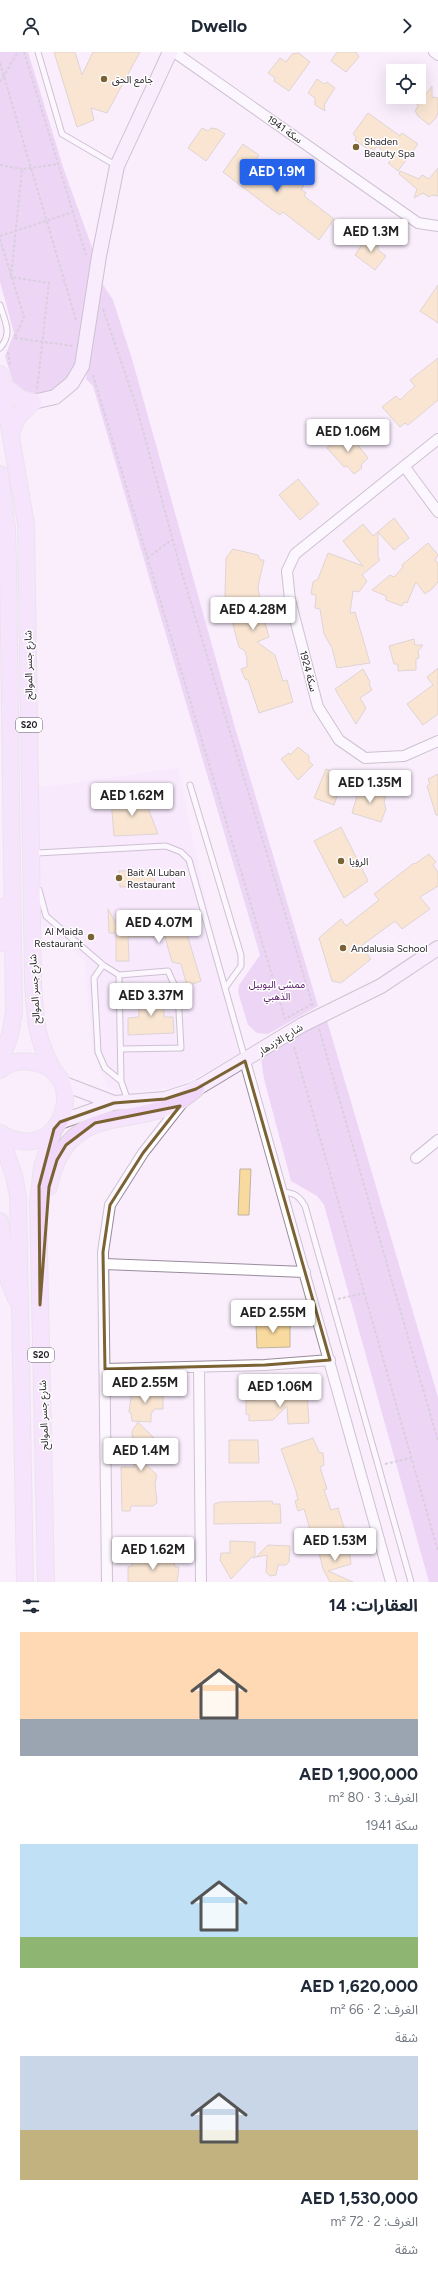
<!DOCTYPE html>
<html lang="ar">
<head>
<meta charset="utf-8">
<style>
  body { margin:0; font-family:Figtree,"Noto Sans Arabic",sans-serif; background:#f6f6f7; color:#1f2937; direction:rtl; height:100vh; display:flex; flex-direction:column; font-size:15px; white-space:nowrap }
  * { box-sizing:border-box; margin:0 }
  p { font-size:13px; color:#747a83 }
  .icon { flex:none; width:22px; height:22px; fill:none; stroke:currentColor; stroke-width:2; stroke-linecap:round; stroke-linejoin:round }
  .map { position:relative; height:1530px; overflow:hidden; direction:ltr }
  .details { display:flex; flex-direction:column; background:#fff; flex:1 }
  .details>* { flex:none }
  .buttons { position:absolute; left:386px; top:12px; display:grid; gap:8px }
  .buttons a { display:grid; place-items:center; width:40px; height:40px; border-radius:0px; background:#fff; box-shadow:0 4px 16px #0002; font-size:20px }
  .price { position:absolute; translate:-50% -34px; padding:0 9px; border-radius:4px; background:#fff; color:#222; font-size:13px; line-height:26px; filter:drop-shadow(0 1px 2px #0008) }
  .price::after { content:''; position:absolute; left:50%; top:24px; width:12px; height:9px; margin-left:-6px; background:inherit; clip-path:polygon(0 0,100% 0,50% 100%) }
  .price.on { background:#2563eb; color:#fff }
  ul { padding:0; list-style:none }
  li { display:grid; align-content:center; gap:8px; height:212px; padding:0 20px }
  li span { display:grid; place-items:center; height:124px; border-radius:0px; color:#555 }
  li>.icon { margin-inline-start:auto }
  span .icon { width:72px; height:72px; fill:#fffc; stroke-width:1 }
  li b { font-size:17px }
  h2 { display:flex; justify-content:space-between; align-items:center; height:48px; padding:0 20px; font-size:17px }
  header { display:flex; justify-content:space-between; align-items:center; height:52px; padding:0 20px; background:#fff; font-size:18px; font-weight:700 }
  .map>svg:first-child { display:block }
  .built { fill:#f6e3fd }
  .green { fill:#deb6ec }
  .building { fill:#f9da9e; stroke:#beb4a0 }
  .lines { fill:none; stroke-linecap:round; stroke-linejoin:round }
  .lane-casing { stroke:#988b9c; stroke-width:7 }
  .street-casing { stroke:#988b9c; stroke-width:12 }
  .secondary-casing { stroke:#988b9c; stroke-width:16 }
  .primary-casing { stroke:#d7d6d8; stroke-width:18 }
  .path { stroke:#b3a9b6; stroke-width:2; stroke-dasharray:3 2; stroke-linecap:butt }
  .lane { stroke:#fff; stroke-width:5 }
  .street { stroke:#fff; stroke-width:10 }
  .secondary { stroke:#f8ebfc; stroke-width:14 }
  .primary { stroke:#f1d7fa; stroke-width:16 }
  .marked { fill:none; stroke:#7a6233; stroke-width:3; stroke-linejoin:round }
  .poi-dot { fill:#7a6233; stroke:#fff; stroke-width:1.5 }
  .labels { text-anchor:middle; stroke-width:3; stroke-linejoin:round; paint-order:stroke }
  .shield { fill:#fff; stroke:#656166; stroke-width:1 }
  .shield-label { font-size:9px; font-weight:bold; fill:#231d24 }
  .poi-label { font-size:10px; fill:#231d24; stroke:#fff; text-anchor:start }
  .street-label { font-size:10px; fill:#231d24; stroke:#fff }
  .park-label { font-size:10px; fill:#4e115f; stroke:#fff }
</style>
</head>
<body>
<header><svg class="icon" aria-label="forward" viewBox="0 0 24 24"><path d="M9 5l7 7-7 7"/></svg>Dwello<svg class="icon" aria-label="person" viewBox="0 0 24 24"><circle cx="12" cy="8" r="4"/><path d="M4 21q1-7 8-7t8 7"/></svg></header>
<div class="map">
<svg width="438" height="1530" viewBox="0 0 438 1530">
  <rect width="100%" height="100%" fill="#faeefd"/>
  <!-- built -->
  <path class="built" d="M178 716 238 1002 207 1020 175 1035 144 1039 109 1037 93 1001 85 909 40 871 37 736Z"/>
  <!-- green -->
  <path class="green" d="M0 0H28L64 118 93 198 76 313C65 342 42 349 15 338L5 304 14 281 0 230Z
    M100 228 113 248 132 307 234 672 318 954 268 982 257 981 248 973 238 940 239 933 260 903 93 334 86 327Z
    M326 965 438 1345V1530H429L324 1153 317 1144 291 1129 264 1027 261 1006Z"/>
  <!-- building -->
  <path class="building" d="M54 0H75L82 23 93 0H140L107 61 91 56 94 68 77 75Z
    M337 0H356L359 5 346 20 331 9Z
    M299 1 310 10 289 39 274 29 275 26 268 21 280 6 286 10 292 2Z
    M317 27 324 32 327 30 335 36 324 53 325 59 315 53V46L308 41Z
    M432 34V45L438 46V60L436 66 429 73 418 64 415 59 418 54 413 45H424Z
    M368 61 400 84 402 81 418 92 398 119 388 111 392 107 377 94 374 98 371 96 369 98 355 88 356 85 353 82Z
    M202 76 208 79 211 76 217 77 225 82 206 109 188 96Z
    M243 92 259 103 254 111 267 121 270 118 290 132 291 130 294 132 297 129 304 134 301 137 306 141 304 144 334 167 319 188 283 160 280 163 270 156 223 120Z
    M438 116V144L432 143 429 145 423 141 414 146 417 137 399 122 400 119 419 127 422 123 429 127Z
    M369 182 378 191V198L386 204 375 218 355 203Z
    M438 233V271L420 259Z
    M438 306V348L408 373 405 371 400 375 382 355 396 344 400 348 415 334 410 328Z
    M347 379 368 406 361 413 362 416 354 422 347 414 344 415 327 396Z
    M298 427 319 452 300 468 279 443Z
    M394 466 409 486 394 498 378 480V505L380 508 362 523 367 529 359 540 353 539 350 561 355 560 370 611 337 616 332 596 324 582 320 557 315 556 316 543 311 542 313 530 318 527 328 501 363 514 343 489 363 472 373 484Z
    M428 491 438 503 435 508 438 511V530L433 536 425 542 416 530 407 551 404 550 402 554 386 548V544L372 538 390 523 394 525 403 515 402 513Z
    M233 497 258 503 260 508H264L258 535 262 561 269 585 257 590 275 603 283 629 287 628 293 650 259 661 248 628 245 627 241 617 247 615V606L245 599 239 595 225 543 226 506Z
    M414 587 415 593H423L418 599 419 606 416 607V618L398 619V612H394L389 594Z
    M438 616V662L423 673 407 652 433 633 427 625Z
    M363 617 370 630 369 632 372 638 360 646 366 656 356 672 335 637Z
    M298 695 309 704V709L313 713 298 728 281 707 289 701 290 703Z
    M326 717 347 725 345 732 341 731 334 753 314 746Z
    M438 722V763H436L427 734 430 732 428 727Z
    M360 734 383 739 386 742 384 751 386 757 381 770 352 761Z
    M144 745 158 782 114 784 111 747Z
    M341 775 368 829 344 846 314 789Z
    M429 802 436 810 433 813 438 820V834L420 845 430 857 402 877 395 869 361 894 371 907 341 931 332 929 319 886 341 867 346 874 379 848 374 842 414 811 415 812Z
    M153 818 155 834 120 835 119 819Z
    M108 857 117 873 184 872 201 929 187 934 181 912 172 910 165 885H128L129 909H116V881H109Z
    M138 942H163L164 965H173L174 981 128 983V966L139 965Z
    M240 1117H251L249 1163H238Z
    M267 1267H278L279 1271H290V1295L257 1296 256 1272 266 1271Z
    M293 1337 307 1339 309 1371 288 1372 287 1354 273 1368 249 1369V1363L246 1362V1348H256L257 1345 263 1344 265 1347H283V1340Z
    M132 1338 163 1339V1357H155L151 1362V1370L132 1369 131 1361 129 1360Z
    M138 1370 155 1387 156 1390 165 1395 159 1400 160 1408 143 1410 157 1423 155 1431 157 1451 153 1454H131L130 1459H122L121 1415H134L132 1379Z
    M313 1386 319 1400 323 1401 324 1413 320 1415 327 1437 324 1438 331 1458 338 1456 346 1482 312 1493 308 1482 311 1481 304 1457 298 1459 295 1449 298 1448 296 1439 281 1397Z
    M229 1388H258L259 1411H229Z
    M272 1449 273 1452H280L281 1471 214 1472V1452L220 1450Z
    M230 1489 255 1490V1506L252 1505 231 1527 220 1508 221 1501H230Z
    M268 1493 290 1494 289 1510 286 1513H278L276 1523 270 1524 266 1520 267 1503 256 1505Z
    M349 1496 351 1512 328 1519 353 1530H330L323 1517 318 1497Z
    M173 1506 175 1515H179L177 1530H128V1515L132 1514V1507Z"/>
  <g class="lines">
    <!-- lane casing -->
    <g class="lane-casing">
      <path id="lane" d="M38 0 62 82 117 114
        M0 253C5 270 13 281 0 296
        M190 733 241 903V914L225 936
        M37 801 166 794 181 800 189 808 245 1007
        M39 838 46 864 103 913 119 923 121 1029 128 1049
        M103 913 94 926 98 1000 105 1016 121 1029
        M119 923 168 919 178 941 181 996 121 997
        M283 1140C295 1141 299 1144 305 1154L411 1530"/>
    </g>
    <!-- street casing -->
    <g class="street-casing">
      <path id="street" d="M174 0 418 171 438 174
        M434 0 438 3
        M438 387 295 502 287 519 290 548 318 655 339 688 365 706 404 704 438 689
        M404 414 438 460
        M245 1009 391 1530
        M416 1106 438 1088
        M104 1212 305 1220
        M199 1315 201 1530
        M105 1317 265 1313 330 1308
        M107 1530 103 1200 110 1153 143 1101 183 1050"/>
    </g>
    <!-- secondary casing -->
    <g class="secondary-casing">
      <path id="secondary" d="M33 350 55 345 72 331 82 314 99 204 117 114 170 0
        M62 1031 114 1051
        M60 1070 114 1051 165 1047 196 1037 302 973 381 934 438 896"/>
    </g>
    <!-- primary casing -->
    <g class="primary-casing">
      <path id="primary" d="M0 322 26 472 33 930C35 968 36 989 56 1023
        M2 332 21 347 33 350 17 366 11 382
        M0 422 7 476 8 510 14 960 10 983 0 1011
        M0 891 5 854
        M0 1018C9 1010 20 1008 32 1010 93 1018 62 1119 0 1081
        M0 1083 14 1124 18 1144 25 1530
        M49 1135C69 1039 143 1086 196 1037
        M0 1169 7 1224 16 1247
        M46 1530 38 1150 42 1115 54 1077"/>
    </g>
    <!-- path -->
    <path class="path" d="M24 0 86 203
      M0 11 76 268
      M0 30 18 0
      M0 113 22 117
      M0 184 73 160
      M0 187 24 265 14 287
      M103 257 136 353 181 518 313 954
      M15 286 74 294
      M8 300 10 313
      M93 323 285 967 312 952
      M37 337 49 231 11 225 22 117 59 112
      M147 506 173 487
      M319 977 438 1389
      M294 995 438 1499
      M338 1247 365 1241
      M385 1412 411 1406"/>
    <!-- lane -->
    <use href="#lane" class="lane"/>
    <!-- street -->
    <use href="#street" class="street"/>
    <!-- secondary -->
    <use href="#secondary" class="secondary"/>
    <!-- primary -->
    <use href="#primary" class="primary"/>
  </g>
  <!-- marked area -->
  <path d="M0 0H438V1530H0ZM245 1009 330 1308 265 1313 105 1317 103 1200 110 1153 143 1101 180 1054 95 1071 66 1093 57 1108 49 1135 40 1253 39 1134 54 1077 60 1070 114 1051 165 1047 196 1037Z" fill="#faeefd" fill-opacity=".55" fill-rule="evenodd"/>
  <path class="marked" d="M245 1009 330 1308 265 1313 105 1317 103 1200 110 1153 143 1101 180 1054 95 1071 66 1093 57 1108 49 1135 40 1253 39 1134 54 1077 60 1070 114 1051 165 1047 196 1037Z"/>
  <!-- markers -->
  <g class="poi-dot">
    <circle cx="104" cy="27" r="4"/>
    <circle cx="356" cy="95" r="4"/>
    <circle cx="341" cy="809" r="4"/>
    <circle cx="119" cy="826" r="4"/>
    <circle cx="91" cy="885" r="4"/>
    <circle cx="343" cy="896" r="4"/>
  </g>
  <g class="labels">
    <!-- shield labels -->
    <g class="shield">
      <rect x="16" y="666" width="26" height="14" rx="3"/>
      <rect x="28" y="1296" width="26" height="14" rx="3"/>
    </g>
    <g class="shield-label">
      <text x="29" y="676">S20</text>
      <text x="41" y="1306">S20</text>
    </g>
    <!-- poi labels -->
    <g class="poi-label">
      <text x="112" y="31">جامع الحق</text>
      <text x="364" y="93">Shaden<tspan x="364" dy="12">Beauty Spa</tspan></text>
      <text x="349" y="813">الرؤيا</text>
      <text x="127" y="824">Bait Al Luban<tspan x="127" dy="12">Restaurant</tspan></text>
      <text x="83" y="883" text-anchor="end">Al Maida<tspan x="83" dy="12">Restaurant</tspan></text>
      <text x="351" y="900">Andalusia School</text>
    </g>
    <!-- street labels -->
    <g class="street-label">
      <text transform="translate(285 77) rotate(35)" y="4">سكة 1941</text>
      <text transform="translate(28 613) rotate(-91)" y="4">شارع جسر الموالح</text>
      <text transform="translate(309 619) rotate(75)" y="4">سكة 1924</text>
      <text transform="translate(34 937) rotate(-93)" y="4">شارع جسر الموالح</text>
      <text transform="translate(280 987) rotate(-32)" y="4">شارع الازدهار</text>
      <text transform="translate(43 1363) rotate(-92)" y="4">شارع جسر الموالح</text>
    </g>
    <!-- park labels -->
    <g class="park-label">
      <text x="277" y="936">ممشى اليوبيل<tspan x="277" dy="12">الذهبي</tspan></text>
    </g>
  </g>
</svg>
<div class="buttons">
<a><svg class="icon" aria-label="locate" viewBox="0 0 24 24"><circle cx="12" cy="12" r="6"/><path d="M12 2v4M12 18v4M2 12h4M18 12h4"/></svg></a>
</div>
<b class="price on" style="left:277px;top:141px">AED 1.9M</b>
<b class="price" style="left:371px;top:201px">AED 1.3M</b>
<b class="price" style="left:348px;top:401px">AED 1.06M</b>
<b class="price" style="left:253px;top:579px">AED 4.28M</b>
<b class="price" style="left:370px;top:752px">AED 1.35M</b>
<b class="price" style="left:132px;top:765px">AED 1.62M</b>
<b class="price" style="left:159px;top:892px">AED 4.07M</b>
<b class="price" style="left:151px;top:965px">AED 3.37M</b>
<b class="price" style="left:273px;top:1282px">AED 2.55M</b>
<b class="price" style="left:145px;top:1352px">AED 2.55M</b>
<b class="price" style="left:280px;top:1356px">AED 1.06M</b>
<b class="price" style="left:141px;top:1420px">AED 1.4M</b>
<b class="price" style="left:335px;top:1510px">AED 1.53M</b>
<b class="price" style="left:153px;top:1519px">AED 1.62M</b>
</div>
<section class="details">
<h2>العقارات: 14<svg class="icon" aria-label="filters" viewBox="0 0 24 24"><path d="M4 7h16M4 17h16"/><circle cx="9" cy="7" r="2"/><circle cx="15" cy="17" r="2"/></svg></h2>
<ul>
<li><span style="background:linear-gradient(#ffd9b3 70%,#9aa5b1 0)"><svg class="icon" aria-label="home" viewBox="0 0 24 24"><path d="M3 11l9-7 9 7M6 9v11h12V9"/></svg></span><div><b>AED 1,900,000</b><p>الغرف: 3 · 80 m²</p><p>سكة 1941</p></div></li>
<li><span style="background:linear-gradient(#bfe0f5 75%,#8fb573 0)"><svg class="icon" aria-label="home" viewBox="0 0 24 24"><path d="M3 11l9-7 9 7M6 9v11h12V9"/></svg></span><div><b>AED 1,620,000</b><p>الغرف: 2 · 66 m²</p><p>شقة</p></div></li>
<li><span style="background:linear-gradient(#c9d6e8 60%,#c2b280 0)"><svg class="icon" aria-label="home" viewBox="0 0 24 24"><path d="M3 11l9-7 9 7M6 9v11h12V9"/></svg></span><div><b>AED 1,530,000</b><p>الغرف: 2 · 72 m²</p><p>شقة</p></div></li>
</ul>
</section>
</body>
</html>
